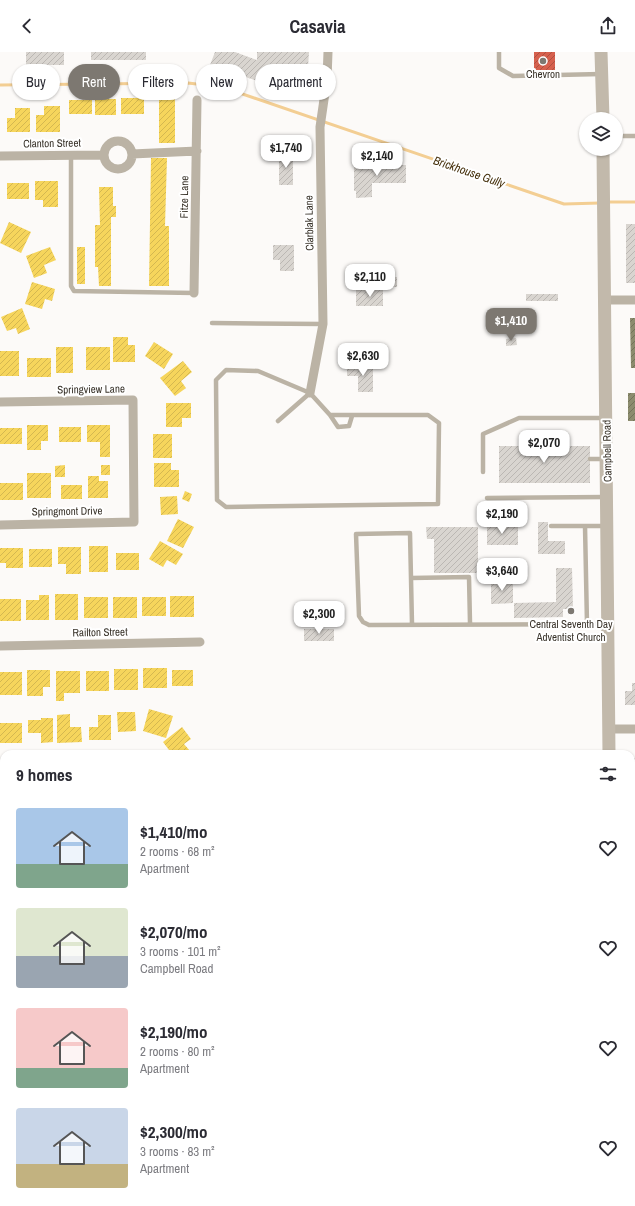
<!DOCTYPE html>
<html lang="en">
<head>
<meta charset="utf-8">
<style>
  body { margin:0; font-family:"Archivo Narrow",sans-serif; background:#f2f2f3; color:#2b2b33; height:100vh; display:flex; flex-direction:column; font-size:15px; white-space:nowrap }
  * { box-sizing:border-box; margin:0 }
  p { font-size:13px; color:#7c7c81 }
  .icon { flex:none; width:22px; height:22px; fill:none; stroke:currentColor; stroke-width:2; stroke-linecap:round; stroke-linejoin:round }
  .map { position:relative; flex:1; overflow:hidden }
  .side { position:absolute; left:0px; top:698px; width:635px; height:456px; display:flex; flex-direction:column; background:#fff; border-radius:12px 12px 0 0; box-shadow:0 1px 3px #0004 }
  .side>* { flex:none }
  .hud { position:absolute; left:12px; top:12px; width:400px; height:36px; display:flex; gap:8px }
  .controls { position:absolute; left:579px; top:60px; display:grid; gap:8px }
  .controls a { display:grid; place-items:center; width:44px; height:44px; border-radius:50%; background:#fff; box-shadow:0 1px 3px #0004; font-size:20px }
  .price { position:absolute; translate:-50% -34px; padding:0 9px; border-radius:8px; background:#fff; color:#222; font-size:13px; line-height:26px; filter:drop-shadow(0 1px 2px #0008) }
  .price::after { content:''; position:absolute; left:50%; top:24px; width:12px; height:9px; margin-left:-6px; background:inherit; clip-path:polygon(0 0,100% 0,50% 100%) }
  .price.on { background:#7d7871; color:#fff }
  ul { padding:0; list-style:none }
  li { display:flex; align-items:center; gap:12px; height:100px; padding:0 16px }
  li span { display:grid; place-items:center; flex:none; width:112px; height:80px; border-radius:4px; color:#555 }
  li>.icon { margin-inline-start:auto }
  span .icon { width:48px; height:48px; fill:#fffc; stroke-width:1 }
  li b { font-size:17px }
  h2 { display:flex; justify-content:space-between; align-items:center; height:48px; padding:0 16px; font-size:17px }
  .chip { padding:0 14px; border-radius:18px; background:#fff; box-shadow:0 1px 3px #0004; font-size:14px; line-height:36px }
  .chip.on { background:#7d7871; color:#fff }
  header { display:flex; justify-content:space-between; align-items:center; height:52px; padding:0 16px; background:#fff; font-size:18px; font-weight:700 }
  .map>svg:first-child { display:block }
  .green { fill:#f2dbb9 }
  .homes { fill:url(#homes-hatch) }
  .shops { fill:url(#shops-hatch) }
  .industry { fill:url(#industry-hatch) }
  .lines { fill:none; stroke-linecap:round; stroke-linejoin:round }
  .stream { stroke:#f3ce93; stroke-width:3 }
  .building { fill:url(#building-hatch) }
  .path { stroke:#bbb4ac; stroke-width:2; stroke-dasharray:3 3; stroke-linecap:butt }
  .lane { stroke:#bbb3a5; stroke-width:4.5 }
  .street { stroke:#bbb3a5; stroke-width:9 }
  .secondary { stroke:#c2b9ab; stroke-width:13 }
  .poi-dot { fill:#7d7871; stroke:#fff; stroke-width:1.5 }
  .labels { text-anchor:middle; stroke-width:4; stroke-linejoin:round; paint-order:stroke }
  .poi-label { font-size:11px; fill:#383229; stroke:#fff }
  .street-label { font-size:11px; fill:#383229; stroke:#fff }
  .water-label { font-size:12px; font-style:italic; fill:#46310d; stroke:#fff }
</style>
</head>
<body>
<header><svg class="icon" aria-label="back" viewBox="0 0 24 24"><path d="M15 5l-7 7 7 7"/></svg>Casavia<svg class="icon" aria-label="share" viewBox="0 0 24 24"><path d="M12 15V3M7 8l5-5 5 5M5 13v7h14v-7"/></svg></header>
<div class="map">
<svg width="635" height="1154" viewBox="0 0 635 1154">
  <defs>
    <pattern id="homes-hatch" width="6" height="6" patternUnits="userSpaceOnUse"><rect width="6" height="6" fill="#f6d55c"/><path d="M-1 1l2-2M0 6l6-6M5 7l2-2" fill="none" stroke="#d4b750"/></pattern>
    <pattern id="shops-hatch" width="6" height="6" patternUnits="userSpaceOnUse"><rect width="6" height="6" fill="#d6604d"/><path d="M-1 1l2-2M0 6l6-6M5 7l2-2" fill="none" stroke="#af5040"/></pattern>
    <pattern id="industry-hatch" width="6" height="6" patternUnits="userSpaceOnUse"><rect width="6" height="6" fill="#8c8c6e"/><path d="M-1 1l2-2M0 6l6-6M5 7l2-2" fill="none" stroke="#73735a"/></pattern>
    <pattern id="building-hatch" width="6" height="6" patternUnits="userSpaceOnUse"><rect width="6" height="6" fill="#d9d5d0"/><path d="M-1 1l2-2M0 6l6-6M5 7l2-2" fill="none" stroke="#bbb7b3"/></pattern>
  </defs>
  <rect width="100%" height="100%" fill="#fcfaf8"/>
  <!-- green -->
  <path class="green" d="M205 1150H591V1154H205Z"/>
  <!-- homes -->
  <path class="homes" d="M121 46H144V62H121Z
    M95 47H116V63H95Z
    M159 47H175V91H159Z
    M69 48H92V62H69Z
    M44 54H60V80H36V63H44Z
    M15 56H30V80H7V66H15Z
    M151 106H167L165 174H169V234H149Z
    M35 129H58V155H43V148H35Z
    M7 131H29V147H7Z
    M99 135H113V154H116V165H111V234H99L98 215H95V173H100Z
    M9 170 31 180 21 201 0 191Z
    M50 195 56 208 44 213 47 221 34 226 26 204Z
    M77 195H85V232H77Z
    M32 230 55 237 52 249 45 247 42 257 25 252Z
    M22 256 30 277 18 282 16 276 7 279 1 265Z
    M113 285H128V293H135V310H113Z
    M154 290 173 302 164 317 145 304Z
    M56 295H73V321H56Z
    M86 295H110V318H86Z
    M0 299H19V324H0Z
    M27 306H51V325H27Z
    M183 309 192 320 181 329 186 336 175 344 160 326Z
    M166 351H191V366H182V375H166Z
    M27 373H48V389H41V398H27Z
    M87 373H110V405H100V390H87Z
    M59 375H81V390H59Z
    M0 376H22V392H0Z
    M153 382H172V406H153Z
    M154 411H171V418H179V435H154Z
    M65 413V425H55V414Z
    M101 413H110V423H101Z
    M27 421H51V446H27Z
    M88 424H99V429H108V446H88Z
    M0 431H23V448H0Z
    M61 433H82V447H61Z
    M185 439 192 442 189 450 182 447Z
    M177 444 178 462 161 463 160 445Z
    M178 467 194 475 183 496 167 489Z
    M160 489 183 502 176 513 167 508 163 515 149 507Z
    M89 494H108V520H89Z
    M58 495H81V522H66V512H58Z
    M0 496H23V516H6V511H0Z
    M29 497H52V515H29Z
    M116 501H139V518H116Z
    M55 542H78V568H55Z
    M39 543H49V568H26V548H39Z
    M170 544H194V565H170Z
    M84 545H108V566H84Z
    M113 545H137V566H113Z
    M142 545H166V564H142Z
    M0 547H21V569H0Z
    M143 616H167V636H143Z
    M114 617H138V638H114Z
    M27 618H50V635H43V644H27Z
    M172 618H193V634H172Z
    M56 619H80V641H64V649H56Z
    M86 619H109V639H86Z
    M0 620H22V643H0Z
    M149 657 173 664 166 686 143 679Z
    M117 660H135L136 679 118 680Z
    M70 662V675H81L82 690 57 691V663Z
    M98 663H111V688H89V675H98Z
    M41 666H53V690L41 691V681H28V668H41Z
    M0 671H22V691H0Z
    M182 675 191 687 184 692 190 699 186 702H172L163 690Z
    M1 800H4V817H1Z
    M0 867H4V883H0Z
    M0 916H4V944H1Z
    M0 1003H4V1017H0Z
    M0 1045H4V1059H0Z
    M1 1121H4V1134H1Z
    M95 1150H109V1152H115V1154H94Z
    M178 1150H197V1154H178Z"/>
  <!-- shops -->
  <path class="shops" d="M534 0H555V18H534Z"/>
  <!-- industry -->
  <path class="industry" d="M630 266H635V316H631Z
    M628 341H635V369H628Z"/>
  <g class="lines">
    <!-- stream -->
    <path class="stream" d="M0 33 188 31 222 35 564 152 600 151
      M606 150H635"/>
  </g>
  <!-- building -->
  <path class="building" d="M26 0H64V13H26Z
    M91 0H146V8H91Z
    M215 0H235L257 8V0H309L307 30 302 44 210 13Z
    M279 101H293V133H279Z
    M354 113H406V131H372V145L356 146V139H354Z
    M626 172H635V231H626Z
    M273 193H294V219H280V208H273Z
    M381 225H397V235H381Z
    M356 237H383V254H356Z
    M526 242H558V249H526Z
    M516 286 517 293 506 294V287Z
    M373 313V340H358V324H347V314Z
    M499 394H590V431H499Z
    M538 470H548V489H565V502H538Z
    M487 473H518V493H487Z
    M426 475H478V521H434V487H427Z
    M556 516H572L573 557H563V565L514 566V551L556 550Z
    M491 529H513V551L491 552Z
    M304 577H334V589H304Z
    M632 631H635V653H625V639H632Z
    M631 706H635V726H631Z
    M631 759H635V784H631Z
    M631 833H635V853H631Z
    M631 965H635V985H631Z
    M631 995H635V1007H631Z"/>
  <g class="lines">
    <!-- path -->
    <path class="path" d="M211 1151 248 1150"/>
    <!-- lane -->
    <path class="lane" d="M499 0V16L513 24 601 22
      M616 84H635
      M71 103V234L74 239 194 241
      M212 271 323 272
      M226 318 258 319 310 341 330 363H428L439 371 438 452 226 455 217 448 216 328Z
      M330 363 338 375 349 374 352 364
      M278 369 310 341
      M590 407H605
      M483 420V382L519 366H605
      M487 446 606 445
      M551 474H606
      M585 474 587 572
      M411 526 469 525 470 571
      M412 572 410 481 356 482 359 564 363 570 369 573 607 572"/>
    <!-- street -->
    <path class="street" d="M104 103a14 14 0 1 1 28 0a14 14 0 1 1-28 0Z
      M132 102 197 99
      M0 104 104 103
      M194 241 197 48
      M606 248H635
      M310 341 323 272 320 75 327 27 328 0
      M0 350 133 348 134 470 0 473
      M0 594 200 590
      M608 677H635
      M0 717H4
      M631 809H635
      M0 842H4
      M631 938H635
      M0 969H4
      M631 1080H635
      M0 1096H4
      M143 1154V1150"/>
    <!-- secondary -->
    <path class="secondary" d="M601 0 603 67
      M603 97 609 702
      M612 1150V1154"/>
  </g>
  <!-- markers -->
  <g class="poi-dot">
    <circle cx="543" cy="9" r="4"/>
    <circle cx="571" cy="559" r="4"/>
  </g>
  <g class="labels">
    <!-- poi labels -->
    <g class="poi-label">
      <text x="543" y="26">Chevron</text>
      <text x="571" y="576">Central Seventh Day<tspan x="571" dy="13">Adventist Church</tspan></text>
    </g>
    <!-- street labels -->
    <g class="street-label">
      <text transform="translate(52 91) rotate(-1)" y="4">Clanton Street</text>
      <text transform="translate(184 145) rotate(-89)" y="4">Fitze Lane</text>
      <text transform="translate(309 171) rotate(-91)" y="4">Clarblak Lane</text>
      <text transform="translate(91 337) rotate(-1)" y="4">Springview Lane</text>
      <text transform="translate(607 399) rotate(-91)" y="4">Campbell Road</text>
      <text transform="translate(67 459) rotate(-1)" y="4">Springmont Drive</text>
      <text transform="translate(100 580) rotate(-1)" y="4">Railton Street</text>
    </g>
    <!-- water labels -->
    <g class="water-label">
      <text transform="translate(469 120) rotate(19)" y="4">Brickhouse Gully</text>
    </g>
  </g>
</svg>
<div class="controls">
<a><svg class="icon" aria-label="layers" viewBox="0 0 24 24"><path d="M12 4l9 5-9 5-9-5zM3 14l9 5 9-5"/></svg></a>
</div>
<b class="price" style="left:286px;top:117px">$1,740</b>
<b class="price" style="left:377px;top:125px">$2,140</b>
<b class="price" style="left:370px;top:246px">$2,110</b>
<b class="price on" style="left:511px;top:290px">$1,410</b>
<b class="price" style="left:363px;top:325px">$2,630</b>
<b class="price" style="left:544px;top:412px">$2,070</b>
<b class="price" style="left:502px;top:483px">$2,190</b>
<b class="price" style="left:502px;top:540px">$3,640</b>
<b class="price" style="left:319px;top:583px">$2,300</b>
<div class="hud">
<a class="chip">Buy</a>
<a class="chip on">Rent</a>
<a class="chip">Filters</a>
<a class="chip">New</a>
<a class="chip">Apartment</a>
</div>
<section class="side">
<h2>9 homes<svg class="icon" aria-label="filters" viewBox="0 0 24 24"><path d="M4 7h16M4 17h16"/><circle cx="9" cy="7" r="2"/><circle cx="15" cy="17" r="2"/></svg></h2>
<ul>
<li><span style="background:linear-gradient(#a9c7e8 70%,#7fa58c 0)"><svg class="icon" aria-label="home" viewBox="0 0 24 24"><path d="M3 11l9-7 9 7M6 9v11h12V9"/></svg></span><div><b>$1,410/mo</b><p>2 rooms · 68 m²</p><p>Apartment</p></div><svg class="icon" aria-label="heart" viewBox="0 0 24 24"><path d="M12 20l-8-8c-3-5 5-10 8-4 3-6 11-1 8 4z"/></svg></li>
<li><span style="background:linear-gradient(#dfe7d0 60%,#9aa5b1 0)"><svg class="icon" aria-label="home" viewBox="0 0 24 24"><path d="M3 11l9-7 9 7M6 9v11h12V9"/></svg></span><div><b>$2,070/mo</b><p>3 rooms · 101 m²</p><p>Campbell Road</p></div><svg class="icon" aria-label="heart" viewBox="0 0 24 24"><path d="M12 20l-8-8c-3-5 5-10 8-4 3-6 11-1 8 4z"/></svg></li>
<li><span style="background:linear-gradient(#f6c9c9 75%,#7fa58c 0)"><svg class="icon" aria-label="home" viewBox="0 0 24 24"><path d="M3 11l9-7 9 7M6 9v11h12V9"/></svg></span><div><b>$2,190/mo</b><p>2 rooms · 80 m²</p><p>Apartment</p></div><svg class="icon" aria-label="heart" viewBox="0 0 24 24"><path d="M12 20l-8-8c-3-5 5-10 8-4 3-6 11-1 8 4z"/></svg></li>
<li><span style="background:linear-gradient(#c9d6e8 70%,#c2b280 0)"><svg class="icon" aria-label="home" viewBox="0 0 24 24"><path d="M3 11l9-7 9 7M6 9v11h12V9"/></svg></span><div><b>$2,300/mo</b><p>3 rooms · 83 m²</p><p>Apartment</p></div><svg class="icon" aria-label="heart" viewBox="0 0 24 24"><path d="M12 20l-8-8c-3-5 5-10 8-4 3-6 11-1 8 4z"/></svg></li>
</ul>
</section>
</div>
</body>
</html>
